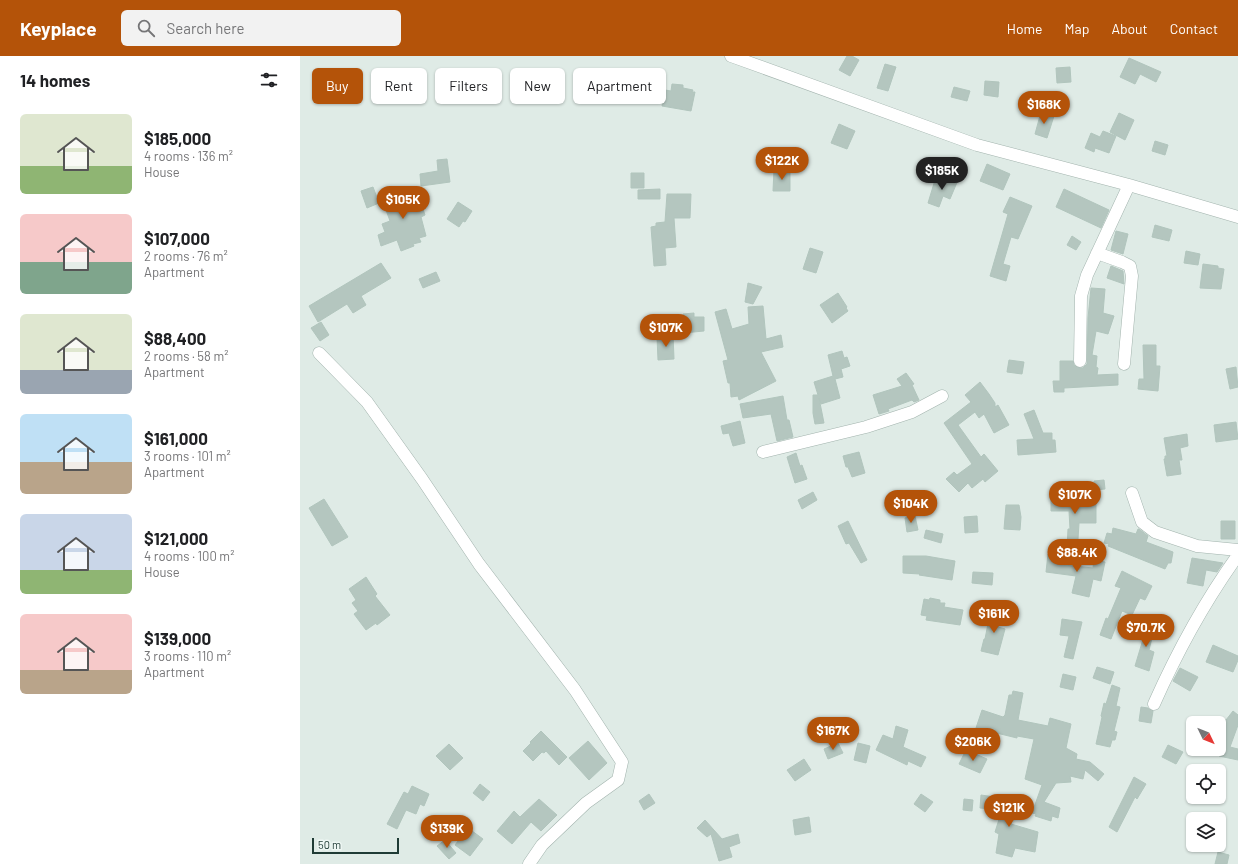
<!DOCTYPE html>
<html lang="en">
<head>
<meta charset="utf-8">
<style>
  body { margin:0; font-family:Barlow,sans-serif; background:#f2f2f2; color:#202124; height:100vh; display:flex; flex-direction:column; font-size:15px; white-space:nowrap }
  * { box-sizing:border-box; margin:0 }
  p { font-size:13px; color:#757577 }
  .icon { flex:none; width:22px; height:22px; fill:none; stroke:currentColor; stroke-width:2; stroke-linecap:round; stroke-linejoin:round }
  .map { position:relative; flex:1; overflow:hidden }
  .sheet { display:flex; flex-direction:column; background:#fff; width:300px }
  .sheet>* { flex:none }
  .banner { position:absolute; left:12px; top:12px; width:380px; height:36px; display:flex; gap:8px }
  .needle { width:26px; rotate:133deg }
  .controls { position:absolute; left:886px; top:660px; display:grid; gap:8px }
  .controls a { display:grid; place-items:center; width:40px; height:40px; border-radius:6px; background:#fff; box-shadow:0 1px 3px #0004; font-size:20px }
  .scale { position:absolute; left:12px; bottom:10px; width:87px; box-sizing:border-box; padding-left:4px; border:2px solid #1f3b35; border-top:0; font-size:11px; line-height:14px; white-space:nowrap; color:#1f3b35; -webkit-text-stroke:3px #eff7f4; paint-order:stroke }
  .price { position:absolute; translate:-50% -34px; padding:0 9px; border-radius:14px; background:#b45309; color:#fff; font-size:13px; line-height:26px; filter:drop-shadow(0 1px 2px #0008) }
  .price::after { content:''; position:absolute; left:50%; top:24px; width:12px; height:9px; margin-left:-6px; background:inherit; clip-path:polygon(0 0,100% 0,50% 100%) }
  .price.on { background:#222; color:#fff }
  ul { padding:0; list-style:none }
  li { display:flex; align-items:center; gap:12px; height:100px; padding:0 20px }
  li span { display:grid; place-items:center; flex:none; width:112px; height:80px; border-radius:6px; color:#555 }
  li>.icon { margin-inline-start:auto }
  span .icon { width:48px; height:48px; fill:#fffc; stroke-width:1 }
  li b { font-size:17px }
  h2 { display:flex; justify-content:space-between; align-items:center; height:48px; padding:0 20px; font-size:17px }
  .chip { padding:0 14px; border-radius:6px; background:#fff; box-shadow:0 1px 3px #0004; font-size:14px; line-height:36px }
  .chip.on { background:#b45309; color:#fff }
  header { display:flex; align-items:center; gap:24px; box-sizing:border-box; height:56px; padding:0 20px; background:#b45309; color:#fff }
  header strong { font-size:19px }
  nav { display:flex; gap:22px; margin-inline-start:auto; font-size:14px }
  .search { width:280px; height:36px; background:#f2f2f2; display:flex; align-items:center; gap:10px; box-sizing:border-box; padding:0 14px; border-radius:6px; color:#757577; font-size:15px }
  main { display:flex; flex:1; min-height:0 }
  .map>svg:first-child { display:block }
  .building { fill:#b4c6bf; stroke:#b1c5bd }
  .lines { fill:none; stroke-linecap:round; stroke-linejoin:round }
  .minor-casing { stroke:#a2b3ad; stroke-width:13 }
  .minor { stroke:#fff; stroke-width:12 }
</style>
</head>
<body>
<header>
<strong>Keyplace</strong>
<div class="search"><svg class="icon" aria-label="search" viewBox="0 0 24 24"><circle cx="10" cy="10" r="6"/><path d="M15 15l6 6"/></svg>Search here</div>
<nav><a>Home</a><a>Map</a><a>About</a><a>Contact</a></nav>
</header>
<main>
<section class="sheet">
<h2>14 homes<svg class="icon" aria-label="filters" viewBox="0 0 24 24"><path d="M4 7h16M4 17h16"/><circle cx="9" cy="7" r="2"/><circle cx="15" cy="17" r="2"/></svg></h2>
<ul>
<li><span style="background:linear-gradient(#dfe7d0 65%,#8fb573 0)"><svg class="icon" aria-label="home" viewBox="0 0 24 24"><path d="M3 11l9-7 9 7M6 9v11h12V9"/></svg></span><div><b>$185,000</b><p>4 rooms · 136 m²</p><p>House</p></div></li>
<li><span style="background:linear-gradient(#f6c9c9 60%,#7fa58c 0)"><svg class="icon" aria-label="home" viewBox="0 0 24 24"><path d="M3 11l9-7 9 7M6 9v11h12V9"/></svg></span><div><b>$107,000</b><p>2 rooms · 76 m²</p><p>Apartment</p></div></li>
<li><span style="background:linear-gradient(#dfe7d0 70%,#9aa5b1 0)"><svg class="icon" aria-label="home" viewBox="0 0 24 24"><path d="M3 11l9-7 9 7M6 9v11h12V9"/></svg></span><div><b>$88,400</b><p>2 rooms · 58 m²</p><p>Apartment</p></div></li>
<li><span style="background:linear-gradient(#bfe0f5 60%,#b9a48a 0)"><svg class="icon" aria-label="home" viewBox="0 0 24 24"><path d="M3 11l9-7 9 7M6 9v11h12V9"/></svg></span><div><b>$161,000</b><p>3 rooms · 101 m²</p><p>Apartment</p></div></li>
<li><span style="background:linear-gradient(#c9d6e8 70%,#8fb573 0)"><svg class="icon" aria-label="home" viewBox="0 0 24 24"><path d="M3 11l9-7 9 7M6 9v11h12V9"/></svg></span><div><b>$121,000</b><p>4 rooms · 100 m²</p><p>House</p></div></li>
<li><span style="background:linear-gradient(#f6c9c9 70%,#b9a48a 0)"><svg class="icon" aria-label="home" viewBox="0 0 24 24"><path d="M3 11l9-7 9 7M6 9v11h12V9"/></svg></span><div><b>$139,000</b><p>3 rooms · 110 m²</p><p>Apartment</p></div></li>
</ul>
</section>
<div class="map">
<svg width="938" height="808" viewBox="0 0 938 808">
  <rect width="100%" height="100%" fill="#dfebe6"/>
  <!-- building -->
  <path class="building" d="M547 0H552L559 4 550 20 539 14Z
    M829 2 861 16 856 26 840 18 835 28 820 21Z
    M585 8 596 11 588 35 577 32Z
    M770 11 771 26 757 27 756 12Z
    M685 25 699 26 698 41 684 39Z
    M372 28 383 29V32L393 34 392 36H395L391 55 362 50 365 34 371 35Z
    M654 31 670 35 667 45 651 41Z
    M741 56 754 60 747 82 735 78Z
    M819 57 834 64 825 84 810 76Z
    M539 68 555 75 547 93 531 87Z
    M803 75 816 80 809 97 795 92 794 96 785 92 791 77 800 81Z
    M855 85 868 89 865 99 852 95Z
    M147 103 150 126 121 130 120 118 138 115 137 104Z
    M687 108 710 118 703 134 680 125Z
    M474 114H490V135H473Z
    M331 117H344V132H331Z
    M649 121 658 124 650 143 643 140 639 151 628 147 635 124 641 126 642 123 648 125Z
    M73 131 79 147 67 152 61 135Z
    M116 132 125 159 121 161 126 180 119 182 121 186 113 188 114 190 101 195 97 184 81 190 78 179 85 176 82 168 90 165 82 143Z
    M360 133V143H338V134Z
    M764 133 809 154 801 172 756 151Z
    M367 138H391L390 162H374L376 191 365 192 366 209 354 210 351 171 356 170V167L365 166Z
    M710 141 732 150 718 183 711 181 703 208 710 210 706 225 690 220 708 158 703 156Z
    M158 146 172 155 165 166 163 165 159 171 147 163Z
    M855 169 872 174 869 185 852 181Z
    M816 175 828 178 823 198 811 194Z
    M772 180 781 186 776 194 767 189Z
    M510 192 523 196 516 217 503 213Z
    M886 195 900 198 898 209 884 207Z
    M81 207 91 222 61 240 66 249 53 257 47 248 18 266 9 250Z
    M903 208 918 210V212L924 213 921 233 900 232Z
    M811 210 823 215 824 228 807 222Z
    M136 216 140 225 123 232 119 223Z
    M448 227 462 231 453 248 445 246Z
    M791 232 805 233 803 257 814 260 808 278 796 275 792 299 797 300 796 311 798 312 797 319 818 318V329L764 332V336H754L753 325H760V305H773L774 309 780 312H783L787 308 788 262Z
    M538 237 547 251 546 252 548 255 532 267 520 249Z
    M463 250 466 283 481 279 483 291 461 296 476 325 439 344 438 340 431 341 430 327H428L423 305 428 304 415 256 426 253 432 273 449 268 448 251Z
    M394 257V261H404V275L383 277V258Z
    M21 266 29 279 20 285 11 272Z
    M373 279 374 303 358 304 357 281Z
    M843 289H856V310H860L858 335 838 333 839 323H844Z
    M542 295 544 302 547 301 550 310 541 313 543 321 535 323 540 342 521 348 519 342 524 367 515 368 513 357V339H518L514 326 533 320 528 299Z
    M709 304 724 306 722 318 707 316Z
    M936 311 938 331 930 333 926 313Z
    M606 317 614 328 612 329 619 344 614 346 612 344 588 353 589 355 579 358 573 339 602 330 597 323Z
    M680 326 689 338 695 347V351L698 349 709 369 694 377 684 358 679 362 675 356 658 369 681 401 684 398 698 415 685 426 683 423 672 432 668 427 659 436 646 423 654 416 657 419 672 408 644 367 671 346 665 339Z
    M483 340 487 364H489L493 381 477 385 471 358 443 362 440 348Z
    M734 354 743 377H752V384H755L756 396 718 399 717 384 734 383 724 358Z
    M440 365 445 387 433 390 429 377 423 378 421 370Z
    M936 366 938 383 916 386 914 369Z
    M887 378 888 390 880 392 882 404H879L881 418 867 420 864 403H865V400H867L864 382Z
    M559 396 565 417 552 421 548 411H546L543 400Z
    M496 397 500 410 502 409 507 423 495 427 487 401Z
    M804 424 805 433 795 434 794 425Z
    M513 436 517 444 502 453 498 444Z
    M751 439H773V442H796V467H779L777 499H771V492H767L768 473H770L769 455H751Z
    M24 443 48 481 32 490 9 452Z
    M706 449H719L721 461 720 474 704 473Z
    M615 460 618 474 607 476 605 462Z
    M677 460 678 476 665 477 664 461Z
    M548 465 567 504 561 507 549 487 546 488 538 470Z
    M921 465H935V483H921Z
    M813 472 836 478 838 473H839L848 480 846 486 873 496 871 507H868L865 513 808 490 809 488 804 487 807 477 812 478Z
    M626 474 643 478 641 487 624 482Z
    M748 498 765 500 764 509 793 512 794 504 805 506 801 525 793 523 789 541 772 537 776 520 746 516Z
    M603 500H626L655 505 652 524 619 519 620 518 603 517Z
    M892 502 923 507 917 516 906 514 903 530 887 527Z
    M822 515 852 530 845 544 840 542 832 559 822 555 811 583 800 579 806 562 808 563 821 532 815 530Z
    M673 516 693 517 692 529 672 527Z
    M66 521 77 538 75 540 90 559 77 569 76 567 66 574 54 558 58 555 52 547 56 544 49 533Z
    M630 542 640 544V547H645L644 551 663 554 660 569 626 564 627 560 621 559 624 543 629 544Z
    M691 552 702 555 698 571 705 573 698 599 681 595 684 583H685Z
    M762 563 782 566 773 603 764 601 769 580 760 579Z
    M848 568 855 570 849 594 854 596 849 615 835 610 844 580 839 579 842 570 847 571Z
    M913 589 938 600V604L933 616 906 606Z
    M797 611 814 616 810 628 793 622Z
    M880 612 898 621 890 635 873 625Z
    M763 618 776 621 773 634 760 631Z
    M812 629 820 632 816 650 820 651 814 675 817 676 815 684H812L810 691 796 688 802 661 801 660 804 647 806 648Z
    M713 635 723 637 718 664 748 670 750 662 771 668 766 692 777 698 776 703 790 706 804 718 798 725 785 714 783 723 770 720 771 726 756 727 744 746 760 752 758 762 752 760 751 765 735 760 736 758 732 757 742 729 725 723 734 683 717 680V682L676 672 682 654 703 661 705 659 709 639H712Z
    M841 651 848 652 853 655 851 667 839 665Z
    M933 655 938 659V669L930 691 938 693V704L919 700V668L921 669 924 663 926 664Z
    M596 670 608 674 603 691 626 701 621 711 608 705 607 709 576 694 583 679 593 683Z
    M241 675 267 701 259 709 246 695 244 697 242 696 233 705 223 695 231 687 230 686Z
    M288 685 307 707 289 724 269 702Z
    M538 687 543 697 528 703 524 693Z
    M558 687 570 690 566 707 554 704Z
    M149 688 163 702 150 714 136 700Z
    M868 689 883 696 876 708 862 701Z
    M666 694 687 703 680 717 659 708Z
    M504 703 511 714 495 725 487 714Z
    M834 721 846 728 837 743 835 741 817 776 809 771Z
    M180 728 190 736 183 745 173 737Z
    M112 730 129 738 124 750 120 748 116 758 106 754 97 773 87 768 104 736 108 738Z
    M349 738 355 747 344 754 339 745Z
    M621 738 633 746 625 756 614 748Z
    M681 739 715 744 711 768 738 776 735 796 715 792 712 801 696 797 699 778 695 776 702 754 680 752Z
    M239 743 257 759 241 775 231 766 212 788 197 775 214 755 220 761Z
    M664 743 673 744 672 755 663 754Z
    M509 761 511 776 495 779 493 764Z
    M405 764 422 783 438 778 440 787 429 791 432 801 419 805 411 778 407 781 397 772Z
    M168 772 183 783 170 800 155 789Z
    M145 784 156 797 149 803 137 790Z
    M918 796 929 799 927 808H915Z"/>
  <g class="lines">
    <!-- minor casing -->
    <g class="minor-casing">
      <path id="minor" d="M431 0 677 89 829 129 938 161
        M797 197 822 206 830 210 832 220 824 308
        M19 297 67 346 122 423 179 508 275 634 322 706 318 724 286 747 242 789 229 808
        M780 305 781 240 787 219 829 129
        M463 396 566 371 612 356 642 340
        M832 437 842 466 855 476 897 490 938 494
        M854 648C877 596 905 545 938 499"/>
    </g>
    <!-- minor -->
    <use href="#minor" class="minor"/>
  </g>
</svg>
<div class="controls">
<a><svg class="needle" viewBox="-14 -14 28 28"><path d="M0-13l5 13h-10z" fill="#e53935"/><path d="M0 13l5-13h-10z" fill="#757577"/></svg></a>
<a><svg class="icon" aria-label="locate" viewBox="0 0 24 24"><circle cx="12" cy="12" r="6"/><path d="M12 2v4M12 18v4M2 12h4M18 12h4"/></svg></a>
<a><svg class="icon" aria-label="layers" viewBox="0 0 24 24"><path d="M12 4l9 5-9 5-9-5zM3 14l9 5 9-5"/></svg></a>
</div>
<div class="scale">50 m</div>
<b class="price" style="left:744px;top:69px">$168K</b>
<b class="price" style="left:482px;top:125px">$122K</b>
<b class="price on" style="left:642px;top:135px">$185K</b>
<b class="price" style="left:103px;top:164px">$105K</b>
<b class="price" style="left:366px;top:292px">$107K</b>
<b class="price" style="left:775px;top:459px">$107K</b>
<b class="price" style="left:611px;top:468px">$104K</b>
<b class="price" style="left:777px;top:517px">$88.4K</b>
<b class="price" style="left:694px;top:578px">$161K</b>
<b class="price" style="left:846px;top:592px">$70.7K</b>
<b class="price" style="left:533px;top:695px">$167K</b>
<b class="price" style="left:673px;top:706px">$206K</b>
<b class="price" style="left:709px;top:772px">$121K</b>
<b class="price" style="left:147px;top:793px">$139K</b>
<div class="banner">
<a class="chip on">Buy</a>
<a class="chip">Rent</a>
<a class="chip">Filters</a>
<a class="chip">New</a>
<a class="chip">Apartment</a>
</div>
</div>
</main>
</body>
</html>
